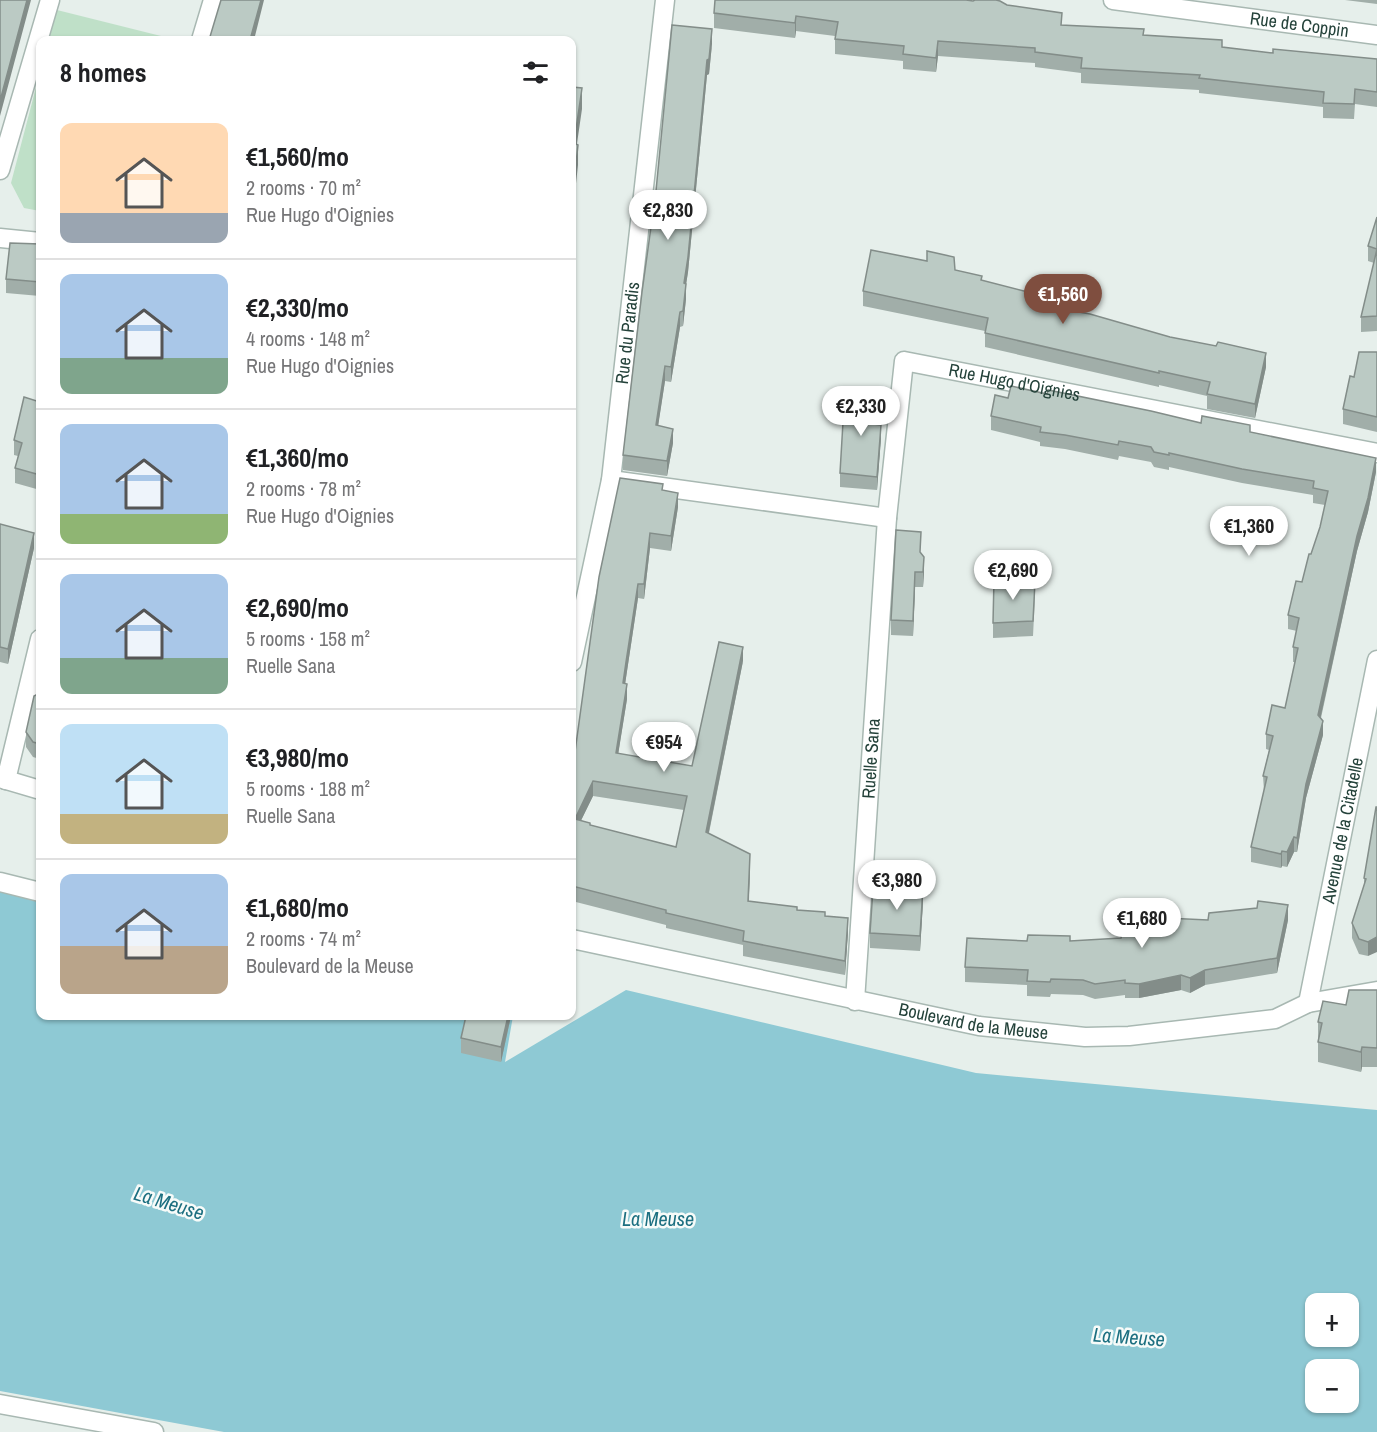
<!DOCTYPE html>
<html lang="en">
<head>
<meta charset="utf-8">
<style>
  body { margin:0; font-family:"Archivo Narrow",sans-serif; background:#f6f6f6; color:#202124; height:100vh; display:flex; flex-direction:column; font-size:22px; white-space:nowrap }
  * { box-sizing:border-box; margin:0 }
  p { font-size:20px; color:#757577 }
  .icon { flex:none; width:33px; height:33px; fill:none; stroke:currentColor; stroke-width:2; stroke-linecap:round; stroke-linejoin:round }
  .map { position:relative; flex:1; overflow:hidden }
  .drawer { position:absolute; left:36px; top:36px; width:540px; height:984px; display:flex; flex-direction:column; background:#fff; border-radius:12px; box-shadow:0 2px 4px #0004 }
  .drawer>* { flex:none }
  .tools { position:absolute; left:1305px; top:1293px; display:grid; gap:12px }
  .tools a { display:grid; place-items:center; width:54px; height:54px; border-radius:12px; background:#fff; box-shadow:0 2px 4px #0004; font-size:30px }
  .price { position:absolute; translate:-50% -51px; padding:0 14px; border-radius:21px; background:#fff; color:#222; font-size:20px; line-height:39px; filter:drop-shadow(0 2px 3px #0008) }
  .price::after { content:''; position:absolute; left:50%; top:36px; width:18px; height:14px; margin-left:-9px; background:inherit; clip-path:polygon(0 0,100% 0,50% 100%) }
  .price.current { background:#7f4e3f; color:#fff }
  ul { padding:0; list-style:none }
  li { display:flex; align-items:center; gap:18px; height:150px; padding:0 24px }
  li+li { border-top:2px solid #e0e0e0 }
  li span { display:grid; place-items:center; flex:none; width:168px; height:120px; border-radius:12px; color:#555 }
  li>.icon { margin-inline-start:auto }
  span .icon { width:72px; height:72px; fill:#fffc; stroke-width:1 }
  li b { font-size:26px }
  h2 { display:flex; justify-content:space-between; align-items:center; height:72px; padding:0 24px; font-size:26px }
  .map>svg:first-child { display:block }
  .green { fill:#bfe0c8 }
  .water { fill:#8ec9d4; fill-rule:evenodd }
  .lines { fill:none; stroke-linecap:round; stroke-linejoin:round }
  .minor-casing { stroke:#a8b8b2; stroke-width:21 }
  .minor { stroke:#fff; stroke-width:18 }
  .wall { fill:#a1aea9; fill-rule:evenodd }
  .shaded-wall { fill:#838d89 }
  .building { fill:#bbcac4; stroke:#838d89; stroke-width:1.5; fill-rule:evenodd }
  .labels { text-anchor:middle; stroke-width:5; stroke-linejoin:round; paint-order:stroke }
  .street-label { font-size:18px; fill:#24423a; stroke:#f7fbf9 }
  .water-label { font-size:20px; font-style:italic; fill:#1c6f80; stroke:#f7fbf9 }
</style>
</head>
<body>
<div class="map">
<svg width="1377" height="1432" viewBox="0 0 1377 1432">
  <rect width="100%" height="100%" fill="#e6efeb"/>
  <!-- green -->
  <path class="green" d="M57 10 177 40H49Z
    M40 72V211L24 208 11 183Z"/>
  <!-- water -->
  <path class="water" d="M0 875 40 885V1016H513L505 1062 626 990 976 1073 1377 1110V1432H224L0 1391ZM1316 1304H1348V1336H1316ZM1316 1370H1348V1402H1316Z"/>
  <g class="lines">
    <!-- minor casing -->
    <g class="minor-casing">
      <g id="minor">
        <path id="s1" d="M1113 0 1377 35"/>
        <path d="M201 40 213 0"/>
        <path d="M0 170 50 0"/>
        <path d="M0 238 40 242"/>
        <path id="s2" d="M611 480 887 518 904 361 1377 453"/>
        <path id="s3" d="M572 662 611 480 665 0"/>
        <path d="M0 778 40 790"/>
        <path d="M6 780 40 639"/>
        <path d="M0 882 40 892"/>
        <path id="s4" d="M572 939 979 1026 1085 1037 1129 1036 1275 1019 1308 1003 1377 991"/>
        <path id="s5" d="M855 1001 887 518"/>
        <path id="s6" d="M1308 1003 1377 660"/>
        <path d="M0 1404 154 1432"/>
      </g>
    </g>
    <!-- minor -->
    <use href="#minor" class="minor"/>
  </g>
  <!-- wall -->
  <path class="wall" d="M1345 0H1377V4Z
    M1007 5 1062 25 1144 35 1222 47 1273 53 1377 59V107L1355 104 1354 119 1323 118V107L1199 93V90L1081 83V73L1035 67V63L938 56 936 72 903 69V61L835 54V36L796 31 795 38 714 28V13Z
    M712 44 709 74 707 75 688 272 686 284V299L683 326 680 327 671 382 665 381 658 425 673 443 667 476 623 470V455Z
    M1377 217V331L1361 332V317L1374 263 1368 261V246Z
    M40 244V296L6 293V279Z
    M927 261 955 270 982 280 1036 304 1266 367 1255 418 1207 409V396L1159 385V387L985 347V331L863 306V291Z
    M1377 352V432L1343 424V409L1354 377Z
    M1047 394 1250 433 1376 472 1368 512 1357 551 1321 718 1323 735 1306 798 1297 852H1294L1287 867 1282 866 1281 868 1251 862V847L1264 791 1263 776 1269 750 1266 749V734L1285 708 1295 662H1293V647L1297 631 1288 629V615L1302 582 1320 527 1325 505 1313 503V495L1242 483 1169 467V470L1154 467 1151 462 1119 456 1118 460 1065 449 1040 446V442L991 430V416L1008 398Z
    M40 402V490L15 483V468L18 456 14 455V440Z
    M877 406 875 424 881 438 877 490 840 487V473L850 422Z
    M663 490 678 507 671 551 650 548 644 599 638 598 625 684 627 699 618 754 692 766 743 661 709 833 750 869 749 901 825 916 848 932 845 975 743 956V945L666 928V925L572 901V759H574ZM593 796 684 810 676 847 590 825 581 820Z
    M0 524 34 548 8 664 0 662Z
    M921 553 924 572 923 587H915L913 636 891 635V620Z
    M1035 596 1033 636 993 638V623Z
    M40 693V759L33 757 26 747V732Z
    M1376 807 1368 956 1359 954 1352 938V923L1364 885V878Z
    M923 902 920 951 870 948V933Z
    M1208 920H1288L1277 973 1205 985 1190 993 1181 990 1139 998H1125V995L1095 999 1083 995 1051 994 1050 997 1027 996V985L965 982V967L1027 941H1070L1121 938 1143 935Z
    M1377 990V1067H1362L1361 1072 1318 1062V1022L1346 1005Z
    M466 1016H511L501 1062 461 1053V1038Z"/>
  <!-- shaded-wall -->
  <path class="shaded-wall" d="M27 0H31L0 116V101Z
    M261 0H264L254 40H250Z
    M796 16V31L795 38V23Z
    M712 29V44L709 74 707 75 688 272 684 298V283L707 60Z
    M938 41V56L936 72V58Z
    M582 88V109L574 164V143Z
    M578 145V165L572 220V199Z
    M686 284V299L683 326V311Z
    M680 312V327L671 382V367Z
    M1266 353V367L1255 418V404Z
    M665 366V381L656 440V425Z
    M877 393V406L874 438V424Z
    M881 425V438L877 490V477Z
    M673 429V443L667 476V461Z
    M1376 458V472L1368 512 1357 551 1318 729V715L1357 536Z
    M678 493V507L671 551V536Z
    M34 533V548L8 664V649Z
    M650 533V548L644 599V584Z
    M924 557V572L923 587V572Z
    M915 572V587L913 636V621Z
    M638 584V598L623 698V683L626 662Z
    M743 647V661L706 846V832Z
    M627 684V699L616 768V753Z
    M1323 721V735L1306 798 1297 852V838L1306 784Z
    M593 781V796L575 833V819Z
    M1294 837V852L1287 867V852Z
    M1282 851V866L1281 868V854Z
    M750 854V869L748 916V901Z
    M923 887V902L920 951V936Z
    M1288 905V920L1277 973V958Z
    M848 918V932L845 975V961Z
    M1377 937V952L1368 956V942Z
    M1205 970V985L1190 993V978Z
    M1181 975V990L1139 998V984Z
    M508 1016H511L501 1062V1047Z
    M1362 1047V1067L1361 1072V1052Z"/>
  <!-- building -->
  <path class="building" d="M0 0H27L0 101Z
    M221 0H261L250 40H209Z
    M715 0H966L973 1 975 0H996L1000 1 1007 5 1062 13 1061 25 1144 29 1143 35 1222 40V47L1273 53V49L1377 59V92L1355 89 1354 104 1323 103 1324 92 1199 78 1200 75 1081 68 1082 58 1035 52V48L938 41 936 58 903 54 904 46 835 39 838 22 796 16 795 23 714 13Z
    M672 25 712 29 709 59 707 60 688 257 684 283 686 284 683 311 680 312 671 367 665 366 656 425 673 429 667 461 623 455 642 292 656 191Z
    M572 87 582 88 574 143 578 145 572 199Z
    M1377 217V316L1361 317 1377 249 1368 246Z
    M10 243 40 244V282L6 279Z
    M871 250 927 261V251L954 257 955 270 982 276 981 280 1036 294 1034 304 1090 314 1170 337 1216 346 1218 342 1266 353 1255 404 1207 394 1210 382 1159 371V373L985 333 988 318 863 291Z
    M1359 352H1377V417L1343 409 1350 376 1354 377Z
    M1011 386 1047 394 1048 390 1151 411 1201 423 1202 416 1250 425V432L1376 458 1368 498 1357 536 1318 715 1323 721 1306 784 1297 838 1294 837 1287 852 1282 851 1281 854 1251 847 1267 777 1263 776 1273 736 1266 734 1272 705 1285 708 1298 648 1293 647 1299 618 1288 615 1296 581 1302 582 1309 554H1311L1320 527 1328 491 1313 488 1314 481 1242 469 1169 453V455L1154 452 1151 447 1119 441 1118 445 1065 435 1040 432 1041 427 991 416 995 395 1008 398Z
    M853 390 877 393 874 424 881 425 877 477 840 473 843 422H850Z
    M24 397 40 402V475L15 468 22 443 14 440Z
    M620 478 663 484 662 490 678 493 671 536 650 533 644 584H638L626 662 623 683 627 684 616 753 692 766 719 642 743 647 706 832 750 854 748 901 797 907V910L825 912V916L848 918 845 961 743 941 744 931 666 913V910L572 886V759H574L599 577ZM593 781 687 796 676 847 590 825V823L575 819Z
    M0 524 34 533 8 649 0 647Z
    M896 530 921 532 920 552 924 557 923 572H915L913 621 891 620Z
    M994 579 1035 581 1033 621 993 623Z
    M40 693V744L33 742 26 732 34 696Z
    M1376 807H1377V937L1368 942 1359 939 1352 923 1366 879 1364 878Z
    M893 885 903 888 923 887 920 936 870 933 873 889H892Z
    M1258 901 1288 905 1277 958 1205 970 1190 978 1181 975 1139 984 1125 983V980L1095 984 1083 980 1051 979 1050 982 1027 981 1028 970 965 967 967 938 1027 941 1028 935 1070 936V941L1121 938 1122 934 1143 935 1145 917 1208 920 1209 913 1257 908Z
    M1349 990H1377V1048L1362 1047 1361 1052 1318 1042 1322 1023 1318 1022 1323 1001 1346 1005Z
    M466 1016H508L501 1047 461 1038Z"/>
  <g class="labels">
    <!-- street labels -->
    <g class="street-label">
      <text dy="6" stroke="none"><textPath href="#s1" startOffset="188">Rue de Coppin</textPath></text>
      <text dy="6" stroke="none"><textPath href="#s3" startOffset="334">Rue du Paradis</textPath></text>
      <text dy="6" stroke="none"><textPath href="#s2" startOffset="549">Rue Hugo d'Oignies</textPath></text>
      <text dy="6" stroke="none"><textPath href="#s5" startOffset="243">Ruelle Sana</textPath></text>
      <text dy="6" stroke="none"><textPath href="#s6" startOffset="176">Avenue de la Citadelle</textPath></text>
      <text dy="6" stroke="none"><textPath href="#s4" startOffset="410">Boulevard de la Meuse</textPath></text>
    </g>
    <!-- water labels -->
    <g class="water-label">
      <text transform="translate(169 1203) rotate(17)" y="7">La Meuse</text>
      <text x="658" y="1226">La Meuse</text>
      <text transform="translate(1129 1337) rotate(4)" y="7">La Meuse</text>
    </g>
  </g>
</svg>
<div class="tools">
<a>+</a>
<a>−</a>
</div>
<b class="price" style="left:668px;top:241px">€2,830</b>
<b class="price current" style="left:1063px;top:325px">€1,560</b>
<b class="price" style="left:861px;top:437px">€2,330</b>
<b class="price" style="left:1249px;top:557px">€1,360</b>
<b class="price" style="left:1013px;top:601px">€2,690</b>
<b class="price" style="left:664px;top:773px">€954</b>
<b class="price" style="left:897px;top:911px">€3,980</b>
<b class="price" style="left:1142px;top:949px">€1,680</b>
<section class="drawer">
<h2>8 homes<svg class="icon" aria-label="filters" viewBox="0 0 24 24"><path d="M4 7h16M4 17h16"/><circle cx="9" cy="7" r="2"/><circle cx="15" cy="17" r="2"/></svg></h2>
<ul>
<li><span style="background:linear-gradient(#ffd9b3 75%,#9aa5b1 0)"><svg class="icon" aria-label="home" viewBox="0 0 24 24"><path d="M3 11l9-7 9 7M6 9v11h12V9"/></svg></span><div><b>€1,560/mo</b><p>2 rooms · 70 m²</p><p>Rue Hugo d'Oignies</p></div></li>
<li><span style="background:linear-gradient(#a9c7e8 70%,#7fa58c 0)"><svg class="icon" aria-label="home" viewBox="0 0 24 24"><path d="M3 11l9-7 9 7M6 9v11h12V9"/></svg></span><div><b>€2,330/mo</b><p>4 rooms · 148 m²</p><p>Rue Hugo d'Oignies</p></div></li>
<li><span style="background:linear-gradient(#a9c7e8 75%,#8fb573 0)"><svg class="icon" aria-label="home" viewBox="0 0 24 24"><path d="M3 11l9-7 9 7M6 9v11h12V9"/></svg></span><div><b>€1,360/mo</b><p>2 rooms · 78 m²</p><p>Rue Hugo d'Oignies</p></div></li>
<li><span style="background:linear-gradient(#a9c7e8 70%,#7fa58c 0)"><svg class="icon" aria-label="home" viewBox="0 0 24 24"><path d="M3 11l9-7 9 7M6 9v11h12V9"/></svg></span><div><b>€2,690/mo</b><p>5 rooms · 158 m²</p><p>Ruelle Sana</p></div></li>
<li><span style="background:linear-gradient(#bfe0f5 75%,#c2b280 0)"><svg class="icon" aria-label="home" viewBox="0 0 24 24"><path d="M3 11l9-7 9 7M6 9v11h12V9"/></svg></span><div><b>€3,980/mo</b><p>5 rooms · 188 m²</p><p>Ruelle Sana</p></div></li>
<li><span style="background:linear-gradient(#a9c7e8 60%,#b9a48a 0)"><svg class="icon" aria-label="home" viewBox="0 0 24 24"><path d="M3 11l9-7 9 7M6 9v11h12V9"/></svg></span><div><b>€1,680/mo</b><p>2 rooms · 74 m²</p><p>Boulevard de la Meuse</p></div></li>
</ul>
</section>
</div>
</body>
</html>
